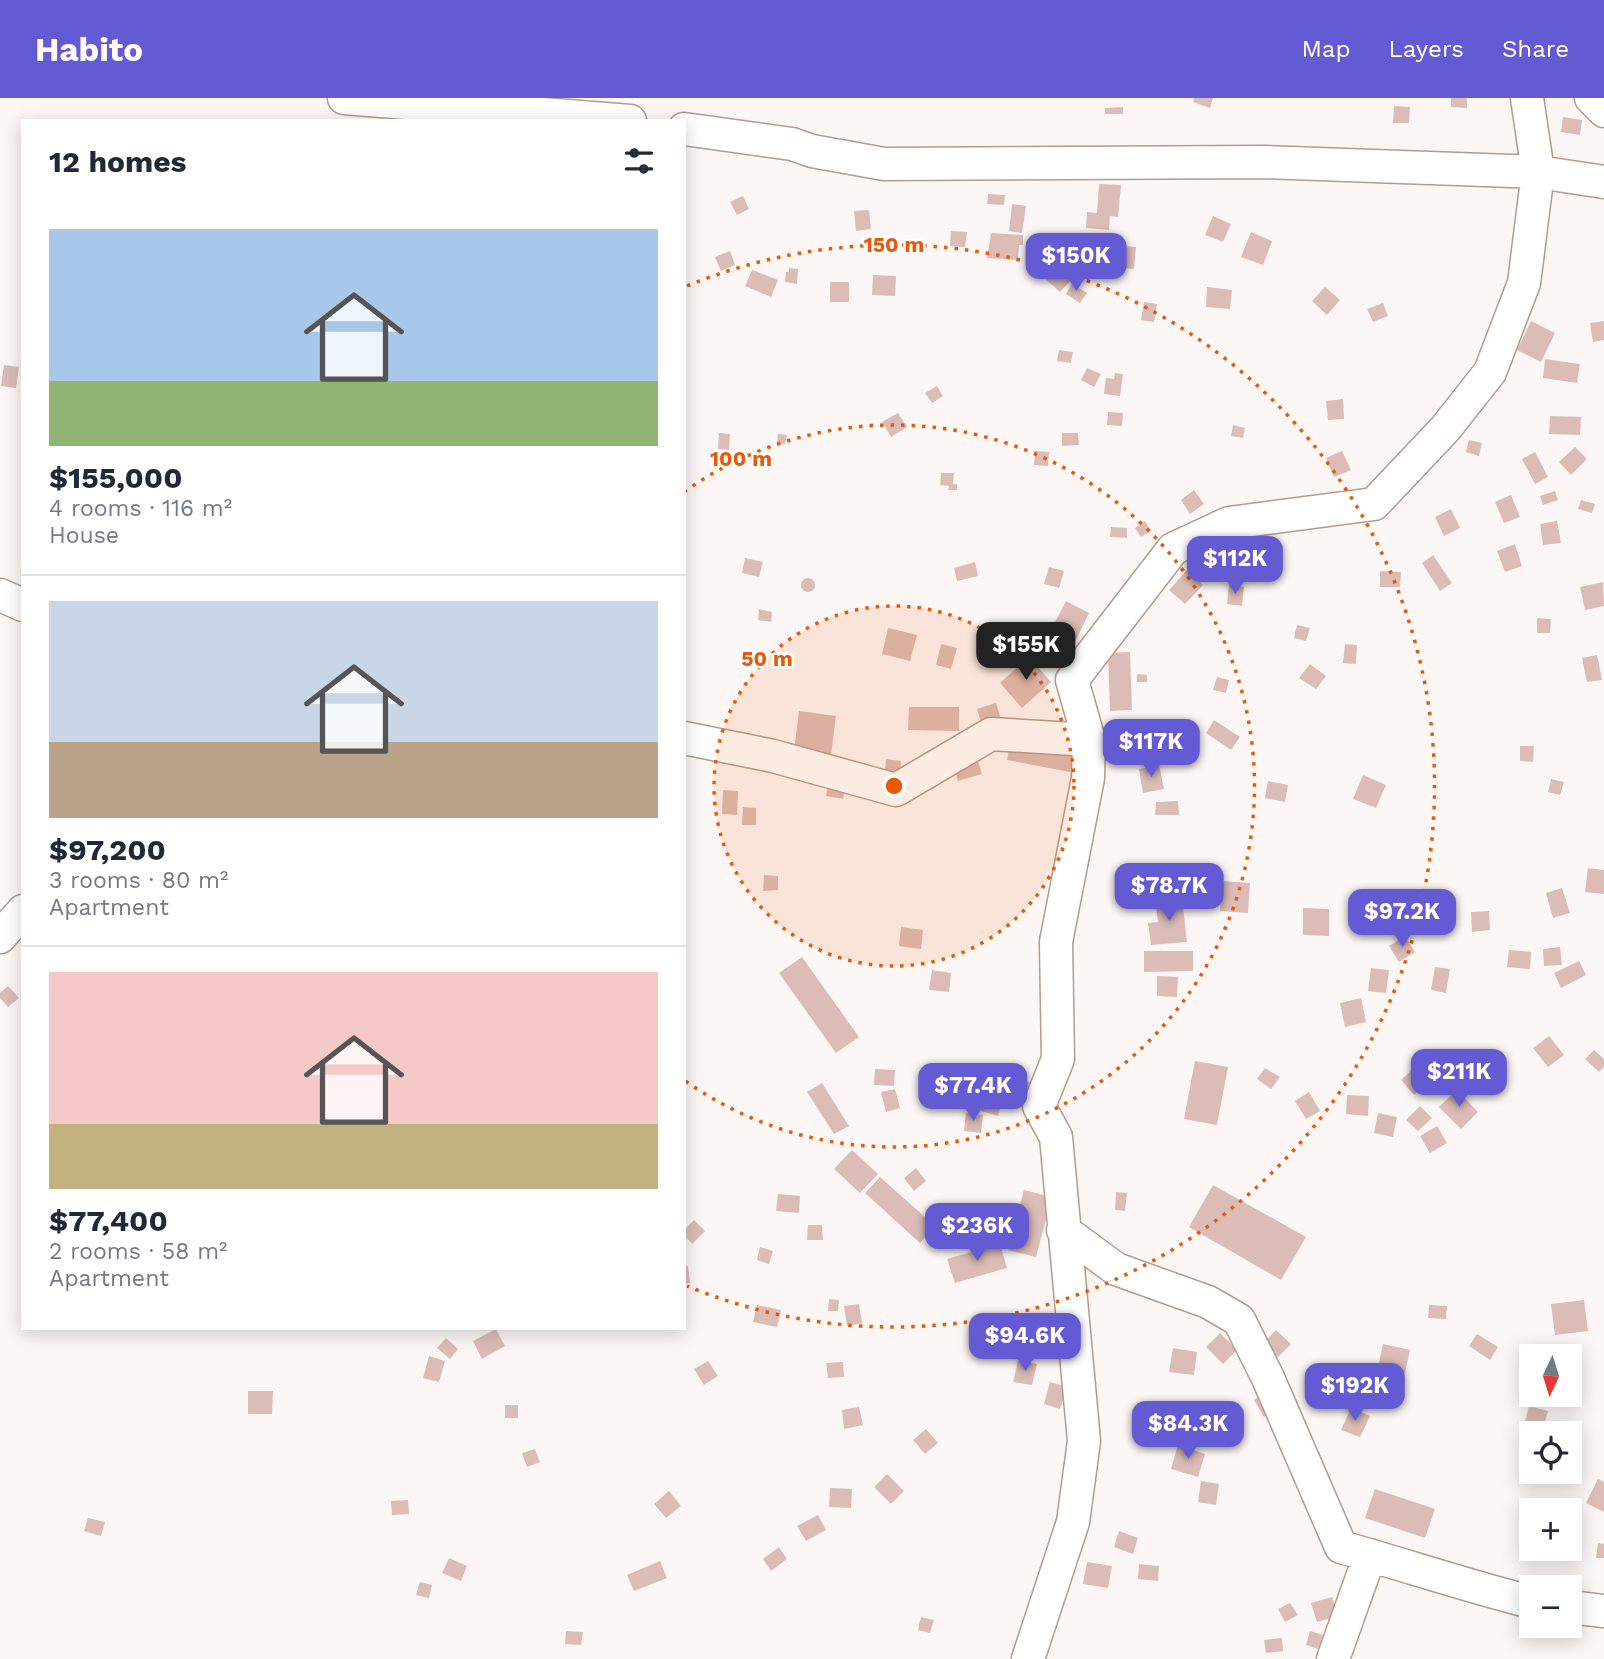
<!DOCTYPE html>
<html lang="en">
<head>
<meta charset="utf-8">
<style>
  body { margin:0; font-family:"Work Sans",sans-serif; background:#f2f2f3; color:#1f2937; height:100vh; display:flex; flex-direction:column; font-size:26px; white-space:nowrap }
  * { box-sizing:border-box; margin:0 }
  p { font-size:23px; color:#747a83 }
  .icon { flex:none; width:38px; height:38px; fill:none; stroke:currentColor; stroke-width:2; stroke-linecap:round; stroke-linejoin:round }
  .map { position:relative; flex:1; overflow:hidden }
  .side { position:absolute; left:21px; top:21px; width:665px; height:1211px; display:flex; flex-direction:column; background:#fff; border-radius:0px; box-shadow:0 4px 18px #0003 }
  .side>* { flex:none }
  .needle { width:46px; rotate:184deg }
  .buttons { position:absolute; left:1519px; top:1246px; display:grid; gap:14px }
  .buttons a { display:grid; place-items:center; width:63px; height:63px; border-radius:0px; background:#fff; box-shadow:0 4px 18px #0003; font-size:35px }
  .price { position:absolute; translate:-50% -60px; padding:0 16px; border-radius:14px; background:#645ad3; color:#fff; font-size:23px; line-height:46px; filter:drop-shadow(0 2px 4px #0008) }
  .price::after { content:''; position:absolute; left:50%; top:42px; width:21px; height:16px; margin-left:-10px; background:inherit; clip-path:polygon(0 0,100% 0,50% 100%) }
  .price.on { background:#222; color:#fff }
  ul { padding:0; list-style:none }
  li { display:grid; align-content:center; gap:14px; height:371px; padding:0 28px }
  li+li { border-top:2px solid #e0e1e3 }
  li span { display:grid; place-items:center; height:217px; border-radius:0px; color:#555 }
  li>.icon { margin-inline-start:auto }
  span .icon { width:126px; height:126px; fill:#fffc; stroke-width:1 }
  li b { font-size:30px }
  h2 { display:flex; justify-content:space-between; align-items:center; height:84px; padding:0 28px; font-size:30px }
  header { display:flex; align-items:center; gap:42px; box-sizing:border-box; height:98px; padding:0 35px; background:#645ad3; color:#fff }
  header strong { font-size:33px }
  nav { display:flex; gap:38px; margin-inline-start:auto; font-size:24px }
  .map>svg:first-child { display:block }
  .building { fill:#dbbcb6 }
  .lines { fill:none; stroke-linecap:round; stroke-linejoin:round }
  .minor-casing { stroke:#b49b8b; stroke-width:35 }
  .minor { stroke:#fff; stroke-width:32 }
  .ring { fill:none; stroke:#e8590c; stroke-width:3.5; stroke-dasharray:3.5 7 }
  .centre { fill:#e8590c; stroke:#fff; stroke-width:3.5 }
  .ring-label { font-size:21px; text-anchor:middle; font-weight:bold; fill:#e8590c; stroke:#fff; stroke-width:5; stroke-linejoin:round; paint-order:stroke }
</style>
</head>
<body>
<header>
<strong>Habito</strong>
<nav><a>Map</a><a>Layers</a><a>Share</a></nav>
</header>
<div class="map">
<svg width="1604" height="1561" viewBox="0 0 1604 1561">
  <rect width="100%" height="100%" fill="#fcf7f4"/>
  <!-- building -->
  <path class="building" d="M1194 0H1213L1210 10 1193 4Z
    M1451 0H1467V10L1451 9Z
    M1394 8 1410 9 1409 25H1393Z
    M1123 9V16H1105V10Z
    M1563 19 1582 22 1580 37 1561 34Z
    M1099 86 1121 87 1118 119 1110 118 1109 132 1086 130 1087 114 1097 115Z
    M988 96 1005 97 1004 107 987 106Z
    M743 98 749 111 737 117 730 104Z
    M1012 106 1026 108 1022 135 1009 133Z
    M869 112 871 131 856 133 854 113Z
    M1213 118 1231 126 1223 144 1205 137Z
    M951 133 967 134 965 149 950 148Z
    M1251 134 1272 143 1263 167 1241 159Z
    M991 135 1023 137V147H1019L1018 162 987 160Z
    M1112 147 1136 149 1134 171 1110 169Z
    M730 153 735 167 721 173 715 159Z
    M1054 160 1074 179 1060 194 1040 176Z
    M789 170 798 171 797 186 785 184 786 174H789Z
    M752 172 778 182 771 199 745 188Z
    M873 177 896 178 895 198 872 197Z
    M830 184H849V204H830Z
    M1072 186 1087 195 1080 205 1066 196Z
    M1207 189 1232 192 1230 211 1206 209Z
    M1325 189 1340 202 1327 217 1312 203Z
    M1144 204 1157 206 1154 224 1141 222Z
    M1383 205 1388 218 1373 224 1367 211Z
    M1531 223 1555 235 1541 264 1517 252Z
    M1604 223V242L1593 244 1590 225Z
    M1059 252 1073 254 1071 265 1057 263Z
    M1545 261 1580 266 1577 285 1543 280Z
    M4 267 19 269 16 290 1 288Z
    M1087 270 1101 276 1094 289 1081 282Z
    M1115 275 1123 276 1120 298 1104 296 1106 280 1114 281Z
    M937 288 943 298 932 305 925 295Z
    M1343 301 1344 321 1328 322 1326 303Z
    M1108 314 1123 315 1122 328 1107 327Z
    M898 315 907 329 891 339 882 324Z
    M1550 318 1581 319 1580 337 1549 336Z
    M1233 327 1245 330 1243 340 1231 338Z
    M719 335 730 336 729 352 718 351Z
    M1062 335H1078L1079 347 1062 348Z
    M778 336 787 337 785 346 777 345Z
    M1469 342 1482 345 1479 358 1466 354Z
    M1575 349 1587 361 1571 377 1559 364Z
    M1035 353 1049 354 1048 368 1034 367Z
    M1342 353 1351 372 1334 379 1326 360Z
    M1535 354 1548 379 1535 386 1522 361Z
    M941 375H954L953 386H957V392H948L949 388 940 387Z
    M1194 392 1204 406 1190 416 1181 402Z
    M1555 393 1558 402 1543 407 1540 398Z
    M1511 397 1520 419 1504 425 1495 404Z
    M1581 402 1595 406 1592 415 1578 411Z
    M1451 411 1460 430 1444 438 1435 419Z
    M1145 423 1151 433 1141 439 1135 430Z
    M1557 423 1561 445 1543 447 1540 426Z
    M1111 429 1127 430V440L1110 439Z
    M1266 441 1273 463 1247 470 1241 449Z
    M1515 446 1522 468 1505 474 1497 453Z
    M1433 457 1452 485 1440 493 1422 465Z
    M745 460 763 464 759 479 742 475Z
    M975 464 978 478 957 483 954 470Z
    M1049 469 1064 473 1059 490 1044 486Z
    M1187 472 1203 487 1185 506 1169 492Z
    M1380 473 1401 474 1400 489H1380Z
    M801 487a7 7 0 1 1 14 0a7 7 0 1 1-14 0Z
    M1603 484 1604 508 1585 512 1580 489Z
    M1229 487 1244 489 1242 508 1227 506Z
    M1066 503 1089 515 1075 544 1051 532Z
    M759 511 772 514 771 524 758 522Z
    M1537 520 1551 521 1550 535H1537Z
    M1297 527 1310 530 1306 543 1294 540Z
    M888 530 917 537 910 563 882 556Z
    M941 546 957 550 951 571 936 567Z
    M1345 546 1357 547 1356 566 1343 565Z
    M1130 554 1132 612 1110 613 1108 555Z
    M1597 557 1602 582 1587 584 1582 560Z
    M1029 559 1051 584 1022 610 1000 585Z
    M1310 566 1326 578 1316 591 1299 580Z
    M1137 576 1147 577V584H1137Z
    M1217 579 1229 582 1226 595 1213 592Z
    M996 605 1002 625 983 631 977 611Z
    M909 609H959V633L908 632Z
    M799 613 836 618 831 657 794 652Z
    M1140 621 1144 660 1117 662 1112 624Z
    M1214 622 1240 639 1231 652 1206 635Z
    M1011 641 1075 653 1070 674 1007 662Z
    M1520 648H1534L1533 664 1520 663Z
    M976 657 982 676 958 683 952 663Z
    M886 661 901 663 900 674 885 673Z
    M1159 667 1164 691 1143 695 1139 671Z
    M1363 677 1386 687 1376 710 1353 701Z
    M829 678 847 681 843 701 826 698Z
    M1551 681 1564 684 1560 697 1548 694Z
    M1268 683 1288 687 1285 704 1265 700Z
    M723 692 738 693 737 717 722 716Z
    M1178 703 1179 717H1155L1156 704Z
    M743 709 756 710V727H742Z
    M1588 770 1604 772V796L1585 794Z
    M764 777 778 778V792L763 793Z
    M1222 783 1250 785 1248 815 1220 813Z
    M1562 790 1570 815 1553 820 1546 795Z
    M1182 799 1187 844 1151 847 1148 825 1158 824 1155 802Z
    M1303 810 1329 811V838L1303 837Z
    M1406 813 1435 815 1434 829 1405 827Z
    M1489 813 1490 832 1472 834 1471 814Z
    M901 829 923 832 921 851 899 848Z
    M1405 838 1415 854 1399 864 1389 848Z
    M1560 849 1562 867 1544 868 1543 851Z
    M1509 852 1531 854 1530 871 1507 869Z
    M1144 853H1193V873L1144 874Z
    M802 859 859 939 836 955 779 875Z
    M1579 863 1586 877 1561 890 1554 875Z
    M1435 869 1450 871 1446 895 1431 892Z
    M1371 870 1389 872 1386 895 1368 893Z
    M932 872 951 875 949 894 929 892Z
    M1157 878 1178 879 1177 899 1157 898Z
    M8 888 19 900 8 909 0 900V895Z
    M1361 900 1366 924 1345 929 1340 905Z
    M1549 938 1564 957 1548 969 1533 950Z
    M1594 952 1604 961V969L1599 974 1585 961Z
    M1195 963 1228 969 1217 1027 1184 1021Z
    M1417 967 1431 982 1414 997 1401 982Z
    M1265 970 1280 979 1271 991 1257 981Z
    M875 971 895 972 894 988 874 987Z
    M1016 983 1031 984 1029 1001 1014 1000Z
    M822 985 849 1028 834 1036 807 994Z
    M895 991 900 1010 886 1014 881 994Z
    M1457 992 1478 1014 1461 1031 1439 1009Z
    M1309 994 1320 1013 1306 1021 1295 1003Z
    M1347 997 1369 998 1368 1018 1346 1016Z
    M985 998 1002 1004 998 1018 981 1013Z
    M1420 1008 1432 1020 1418 1033 1406 1022Z
    M966 1015 983 1017 981 1035 964 1033Z
    M1378 1015 1397 1019 1393 1039 1374 1035Z
    M1437 1028 1447 1045 1430 1055 1420 1038Z
    M852 1052 878 1076 860 1095 834 1071Z
    M916 1070 926 1083 914 1093 904 1080Z
    M880 1079 935 1128 920 1145 865 1095Z
    M1213 1087 1306 1139 1281 1182 1189 1129Z
    M1024 1092 1052 1099 1036 1159 1008 1152Z
    M1116 1094 1127 1095 1125 1113 1115 1112Z
    M778 1096 800 1098 799 1115 776 1113Z
    M694 1122 705 1133 692 1146 684 1137V1132Z
    M808 1127H822L823 1142H807Z
    M1000 1146 1007 1170 955 1185 947 1161Z
    M760 1149 773 1153 769 1166 757 1162Z
    M684 1168H688L690 1185 684 1186Z
    M829 1201 839 1202 838 1213H828Z
    M1584 1202 1588 1233 1555 1237 1551 1206Z
    M859 1206 862 1225 847 1228 844 1208Z
    M757 1207 781 1212 777 1229 753 1224Z
    M1429 1207 1447 1208 1446 1221 1428 1220Z
    M496 1231 505 1248 482 1261 473 1243Z
    M1276 1232 1291 1246 1278 1259 1263 1245Z
    M1220 1235 1237 1252 1223 1266 1206 1249Z
    M1477 1236 1498 1249 1490 1262 1469 1248Z
    M446 1240 458 1251 450 1261 437 1250Z
    M1040 1243 1064 1244 1063 1258 1039 1257Z
    M1383 1246 1410 1252 1405 1275 1378 1269Z
    M1173 1250 1197 1254 1194 1277 1169 1274Z
    M429 1258 445 1263 439 1284 423 1280Z
    M708 1263 718 1278 704 1287 694 1271Z
    M1018 1263 1037 1266 1032 1287 1013 1284Z
    M843 1264 844 1279 828 1280 826 1265Z
    M1050 1284 1067 1289 1060 1311 1044 1306Z
    M248 1293H273L272 1316H248Z
    M1266 1294 1277 1311 1264 1319 1254 1302Z
    M505 1307H518V1320H505Z
    M1529 1308 1548 1313 1542 1335 1523 1332Z
    M859 1309 863 1327 844 1331 842 1312Z
    M1351 1310 1370 1318 1360 1339 1341 1332Z
    M926 1331 938 1345 925 1356 913 1342Z
    M1178 1347 1205 1356 1198 1379 1171 1371Z
    M535 1351 540 1364 527 1369 522 1355Z
    M887 1376 904 1393 891 1406 874 1389Z
    M1598 1381 1604 1384V1414L1586 1405Z
    M1201 1383 1219 1386 1216 1407 1198 1404Z
    M830 1390 852 1391 851 1410 829 1409Z
    M1375 1391 1435 1411 1425 1440 1365 1420Z
    M669 1393 681 1408 666 1420 654 1406Z
    M408 1402 409 1416 392 1417 391 1403Z
    M818 1417 826 1432 806 1443 797 1428Z
    M88 1420 105 1424 101 1438 84 1433Z
    M1119 1433 1138 1440 1133 1456 1114 1449Z
    M1598 1445 1604 1446V1460H1596Z
    M779 1449 787 1461 771 1473 763 1461Z
    M449 1460 467 1468 461 1483 442 1475Z
    M660 1463 667 1480 634 1493 627 1477Z
    M1087 1464 1112 1468 1108 1490 1083 1486Z
    M1139 1466 1159 1468 1158 1483 1138 1481Z
    M420 1484 432 1487 429 1500 416 1497Z
    M1332 1499 1338 1518 1317 1524 1311 1505Z
    M1290 1505 1298 1517 1285 1524 1278 1511Z
    M921 1519 934 1522 930 1535 918 1532Z
    M566 1533 583 1534 581 1547 565 1546Z
    M1310 1533 1323 1537 1318 1551 1306 1547Z
    M1282 1540 1283 1553 1266 1555 1264 1542Z"/>
  <g class="lines">
    <!-- minor casing -->
    <g class="minor-casing">
      <path id="minor" d="M344 0 630 23
        M1591 0 1604 13
        M684 31 792 46 812 53 884 66 1264 64 1538 74 1604 84
        M0 497 23 507
        M684 640 773 658 896 692 991 636 1089 642
        M0 839 23 813
        M1063 1132 1116 1171 1208 1204 1239 1222 1268 1280 1341 1449C1405 1467 1467 1488 1531 1504
        M1570 1509 1604 1513
        M1028 1561 1073 1424 1084 1343 1056 1039 1039 1008 1058 961 1056 844 1088 680 1089 642 1072 582 1173 451 1229 425 1374 406 1445 331 1490 274 1524 185 1538 74 1527 0
        M1333 1561 1370 1457"/>
    </g>
    <!-- minor -->
    <use href="#minor" class="minor"/>
  </g>
  <!-- distance rings -->
  <circle cx="894" cy="688" r="180" fill="#e8590c" fill-opacity=".12"/>
  <g class="ring">
    <circle cx="894" cy="688" r="180"/>
    <path d="M684 394A361 361 0 1 1 684 982"/>
    <path d="M687 188A541 541 0 1 1 687 1188"/>
  </g>
  <circle cx="894" cy="688" r="10" class="centre"/>
  <g class="ring-label">
    <text x="894" y="154">150 m</text>
    <text x="741" y="368">100 m</text>
    <text x="767" y="568">50 m</text>
  </g>
</svg>
<div class="buttons">
<a><svg class="needle" viewBox="-14 -14 28 28"><path d="M0-13l5 13h-10z" fill="#e53935"/><path d="M0 13l5-13h-10z" fill="#747a83"/></svg></a>
<a><svg class="icon" aria-label="locate" viewBox="0 0 24 24"><circle cx="12" cy="12" r="6"/><path d="M12 2v4M12 18v4M2 12h4M18 12h4"/></svg></a>
<a>+</a>
<a>−</a>
</div>
<b class="price" style="left:1076px;top:195px">$150K</b>
<b class="price" style="left:1235px;top:498px">$112K</b>
<b class="price on" style="left:1026px;top:584px">$155K</b>
<b class="price" style="left:1151px;top:681px">$117K</b>
<b class="price" style="left:1169px;top:825px">$78.7K</b>
<b class="price" style="left:1402px;top:851px">$97.2K</b>
<b class="price" style="left:1459px;top:1011px">$211K</b>
<b class="price" style="left:973px;top:1025px">$77.4K</b>
<b class="price" style="left:977px;top:1165px">$236K</b>
<b class="price" style="left:1025px;top:1275px">$94.6K</b>
<b class="price" style="left:1355px;top:1325px">$192K</b>
<b class="price" style="left:1188px;top:1363px">$84.3K</b>
<section class="side">
<h2>12 homes<svg class="icon" aria-label="filters" viewBox="0 0 24 24"><path d="M4 7h16M4 17h16"/><circle cx="9" cy="7" r="2"/><circle cx="15" cy="17" r="2"/></svg></h2>
<ul>
<li><span style="background:linear-gradient(#a9c7e8 70%,#8fb573 0)"><svg class="icon" aria-label="home" viewBox="0 0 24 24"><path d="M3 11l9-7 9 7M6 9v11h12V9"/></svg></span><div><b>$155,000</b><p>4 rooms · 116 m²</p><p>House</p></div></li>
<li><span style="background:linear-gradient(#c9d6e8 65%,#b9a48a 0)"><svg class="icon" aria-label="home" viewBox="0 0 24 24"><path d="M3 11l9-7 9 7M6 9v11h12V9"/></svg></span><div><b>$97,200</b><p>3 rooms · 80 m²</p><p>Apartment</p></div></li>
<li><span style="background:linear-gradient(#f6c9c9 70%,#c2b280 0)"><svg class="icon" aria-label="home" viewBox="0 0 24 24"><path d="M3 11l9-7 9 7M6 9v11h12V9"/></svg></span><div><b>$77,400</b><p>2 rooms · 58 m²</p><p>Apartment</p></div></li>
</ul>
</section>
</div>
</body>
</html>
